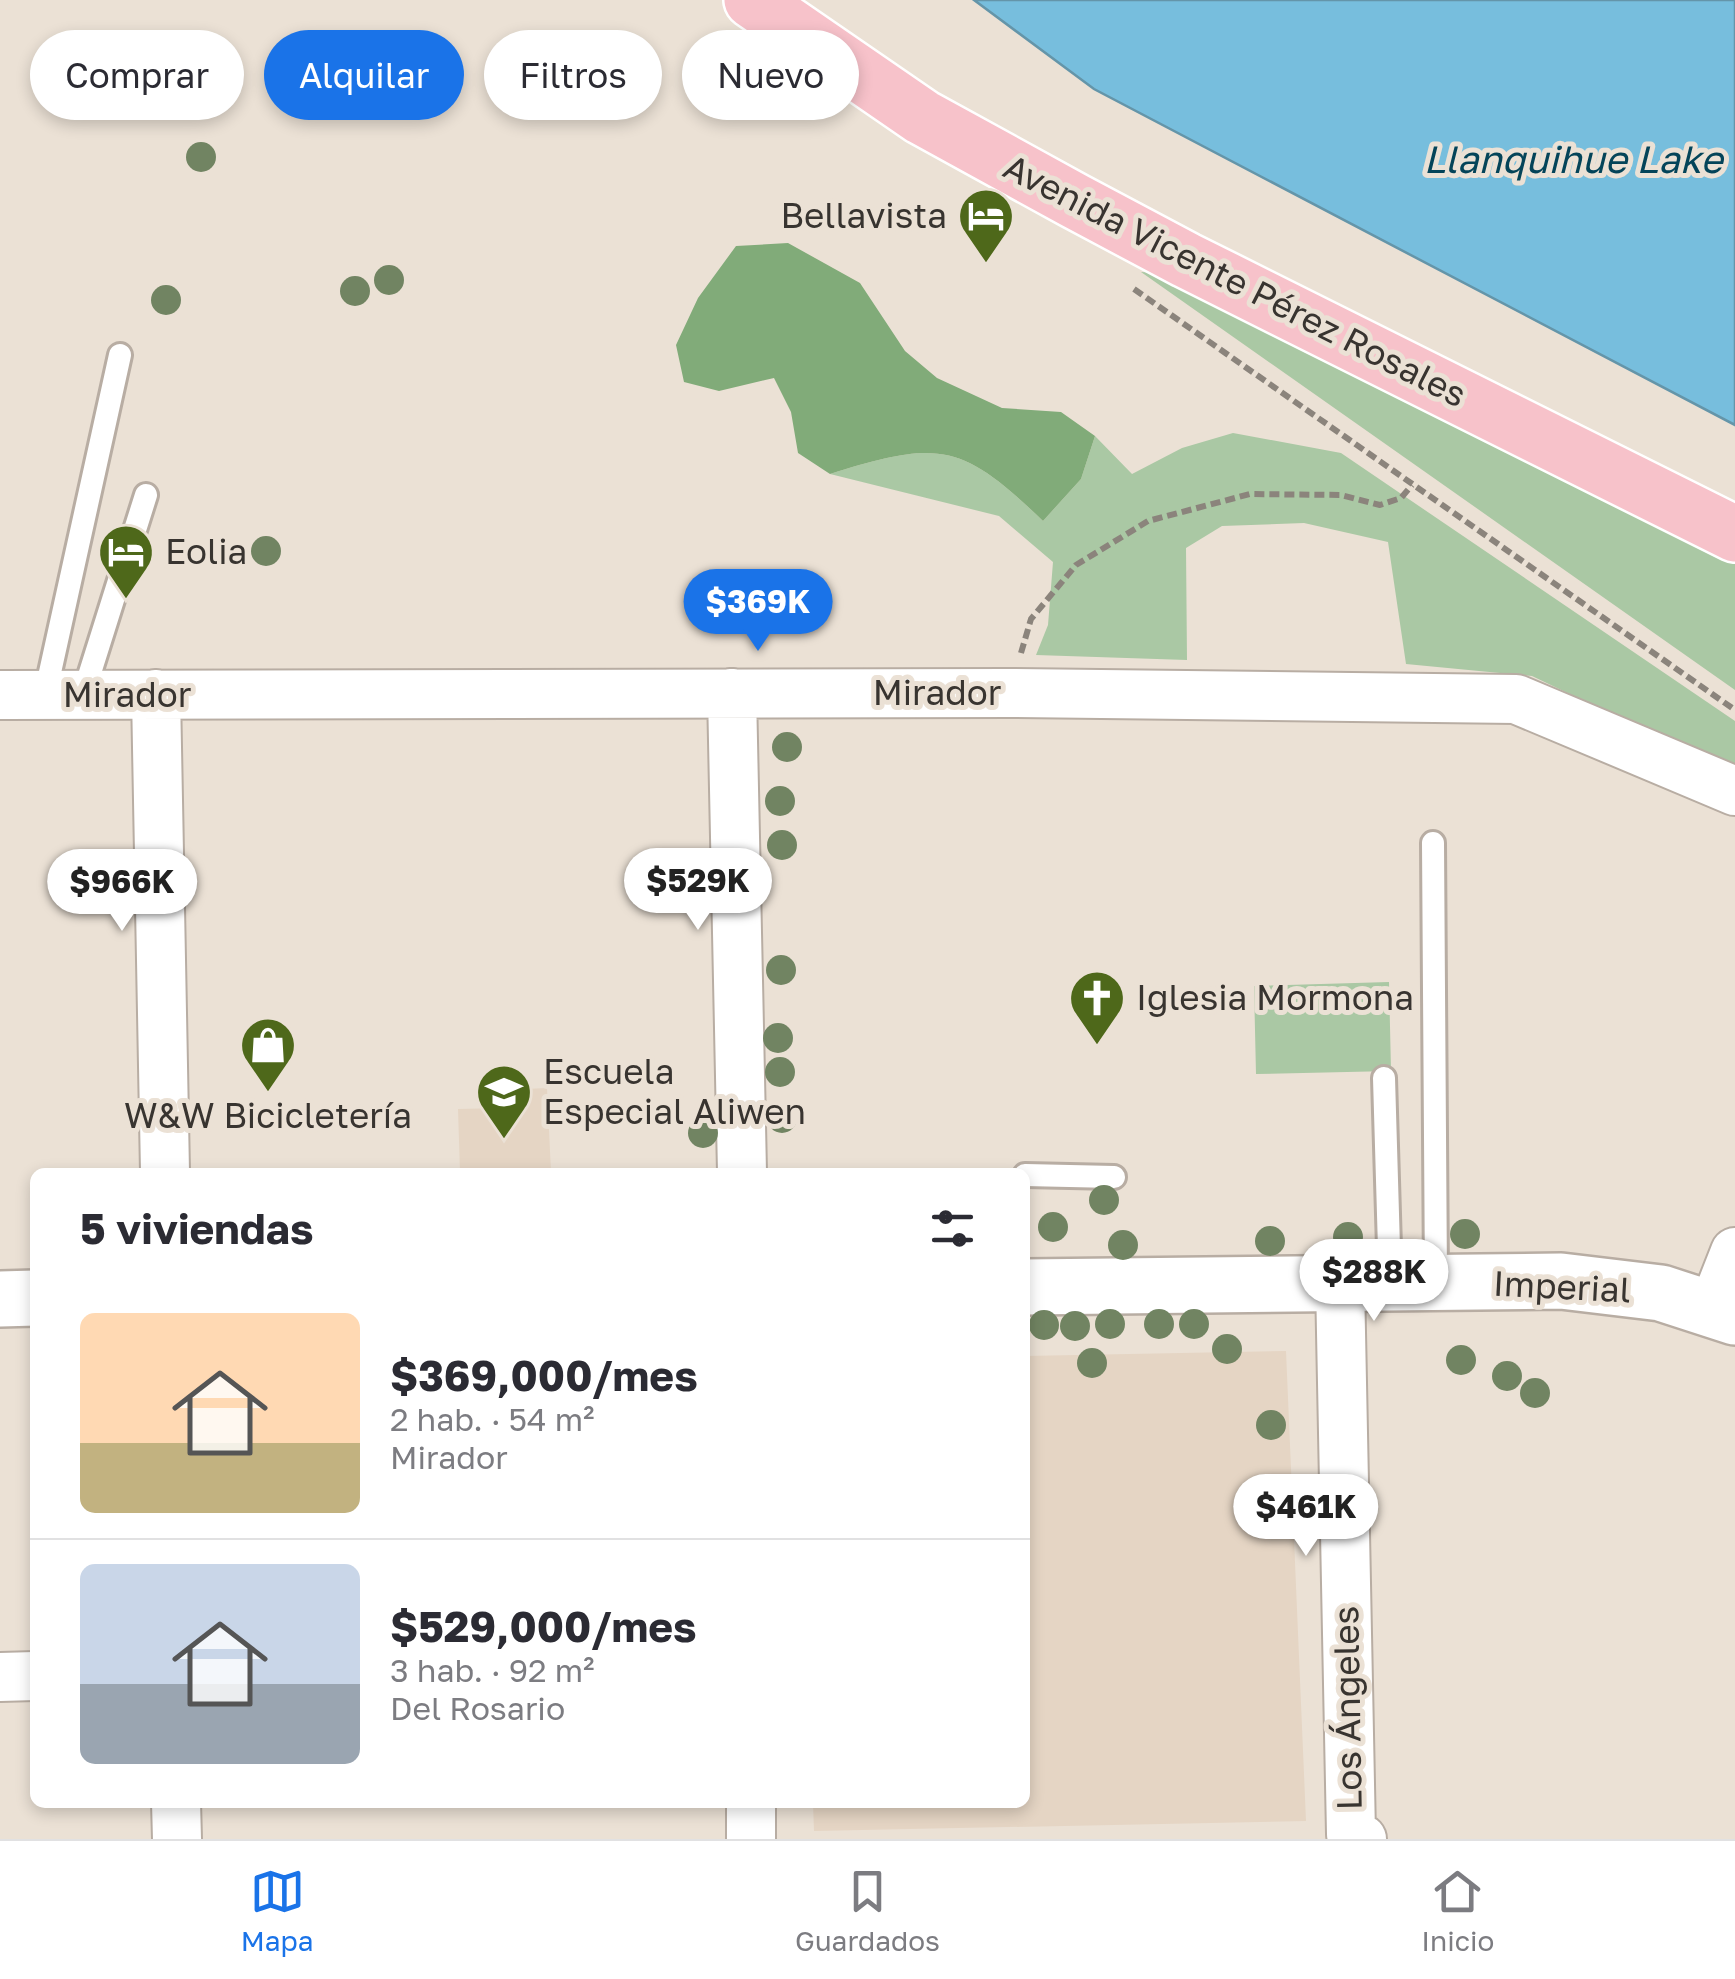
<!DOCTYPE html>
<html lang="es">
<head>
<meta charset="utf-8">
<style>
  body { margin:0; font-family:"Golos Text",sans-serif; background:#f7f7f7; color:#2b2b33; height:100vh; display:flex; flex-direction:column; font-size:38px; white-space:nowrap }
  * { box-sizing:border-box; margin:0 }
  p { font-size:32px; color:#7c7c81 }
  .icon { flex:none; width:55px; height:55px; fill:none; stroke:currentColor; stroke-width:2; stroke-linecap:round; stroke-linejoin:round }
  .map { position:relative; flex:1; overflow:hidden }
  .side { position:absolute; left:30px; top:1168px; width:1000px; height:640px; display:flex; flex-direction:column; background:#fff; border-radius:15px; box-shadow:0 5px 15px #0003 }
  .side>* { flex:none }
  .guide { position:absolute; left:30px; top:30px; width:1000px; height:90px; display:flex; gap:20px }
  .price { position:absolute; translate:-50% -85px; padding:0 22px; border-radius:35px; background:#fff; color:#222; font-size:32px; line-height:65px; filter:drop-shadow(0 2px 5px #0008) }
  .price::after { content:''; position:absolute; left:50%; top:60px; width:30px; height:22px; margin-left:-15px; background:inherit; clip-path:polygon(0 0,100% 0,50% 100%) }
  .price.active { background:#1a73e8; color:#fff }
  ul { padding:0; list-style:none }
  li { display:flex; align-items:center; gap:30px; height:250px; padding:0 50px }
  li+li { border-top:2px solid #e1e1e2 }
  li span { display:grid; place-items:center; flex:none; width:280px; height:200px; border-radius:15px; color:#555 }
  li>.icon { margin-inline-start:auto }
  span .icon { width:120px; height:120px; fill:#fffc; stroke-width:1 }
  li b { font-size:42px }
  h2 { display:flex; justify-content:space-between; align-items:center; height:120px; padding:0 50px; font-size:42px }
  .tag { padding:0 35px; border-radius:45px; background:#fff; box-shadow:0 5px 15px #0003; font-size:35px; line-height:90px }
  .tag.active { background:#1a73e8; color:#fff }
  .tabs { display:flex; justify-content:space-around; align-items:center; height:140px; border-top:2px solid #e1e1e2; background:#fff; font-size:28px; color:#7c7c81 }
  .tabs a { display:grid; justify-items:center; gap:5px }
  .tabs .active { color:#1a73e8 }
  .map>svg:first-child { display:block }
  .built { fill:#e5d5c4 }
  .green { fill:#aac8a4 }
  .forest { fill:#81ab79 }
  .water { fill:#77bedd; stroke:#6495a9; stroke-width:2.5 }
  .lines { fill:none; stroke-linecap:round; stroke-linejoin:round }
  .lane-casing { stroke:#b8ada3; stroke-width:28 }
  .street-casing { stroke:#b8ada3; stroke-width:52 }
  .secondary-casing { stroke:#b8ada3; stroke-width:60 }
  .primary-casing { stroke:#fff; stroke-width:60 }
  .path { stroke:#8b847c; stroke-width:6; stroke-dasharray:10 5; stroke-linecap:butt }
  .lane { stroke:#fff; stroke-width:22 }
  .street { stroke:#fff; stroke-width:48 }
  .secondary { stroke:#fff; stroke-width:55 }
  .primary { stroke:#f7c2ca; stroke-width:55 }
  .tree { fill:#718462 }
  .labels { text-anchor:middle; stroke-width:10; stroke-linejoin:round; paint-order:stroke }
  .poi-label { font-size:35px; fill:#383430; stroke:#ebe1d5; text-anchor:start }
  .street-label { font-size:35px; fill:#383430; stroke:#ebe1d5 }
  .water-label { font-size:38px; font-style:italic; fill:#044459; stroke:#ebe1d5 }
</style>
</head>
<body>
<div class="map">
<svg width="1735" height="1839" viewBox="0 0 1735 1839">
  <rect width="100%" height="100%" fill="#ebe1d5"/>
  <!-- built -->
  <path class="built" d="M547 1088 551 1172H460L458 1109 500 1108V1090Z
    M1286 1351 1306 1821 814 1831 813 1803 1025 1802V1356Z"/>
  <!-- green -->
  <path class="green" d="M1141 272 1178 274 1735 553V690Z
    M1233 433 1341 453 1735 721V773L1532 676 1406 664 1388 542 1304 523 1222 526 1186 548 1187 660 1036 655 1048 625 1053 562 999 516 830 474C939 440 961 442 1043 521L1081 479 1095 436 1132 474 1182 448Z
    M1389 982 1391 1071 1256 1074 1254 986Z"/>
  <!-- forest -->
  <path class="forest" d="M788 243 860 283 905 351 937 378 1002 408 1061 412 1095 436 1081 479 1043 521C961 442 939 440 830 474L798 453 791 412 774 378 719 391 684 382 676 345 698 298 736 246Z"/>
  <!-- water -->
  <path class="water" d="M974 0H1735V425L1094 89Z"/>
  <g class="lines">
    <!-- lane casing -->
    <g class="lane-casing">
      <path id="lane" d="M45 695 120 355
        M83 695 146 495
        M1433 843 1436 1282
        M1384 1078 1390 1282
        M1025 1175 1114 1177"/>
    </g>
    <!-- street casing -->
    <g class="street-casing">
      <path id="street" d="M732 693 742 1172
        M156 694 165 1172
        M0 695 1010 693 1516 699 1735 791
        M1340 1282 1351 1834 1362 1839
        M1713 1308 1735 1252
        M0 1677 35 1676
        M176 1802 177 1839
        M751 1802V1839"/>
    </g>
    <!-- secondary casing -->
    <g class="secondary-casing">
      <path id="secondary" d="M1025 1287 1561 1281 1661 1293 1735 1317
        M0 1299 35 1298"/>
    </g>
    <!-- primary casing -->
    <g class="primary-casing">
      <path id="primary" d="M752 0 922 117 1075 201 1186 260 1735 534"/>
    </g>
    <!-- path -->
    <path class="path" d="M1134 289 1735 710
      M1021 653 1031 619 1076 565 1148 521 1250 494 1341 495 1380 505 1401 498 1412 485"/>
    <!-- lane -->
    <use href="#lane" class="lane"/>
    <!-- street -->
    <use href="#street" class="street"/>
    <!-- secondary -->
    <use href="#secondary" class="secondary"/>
    <!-- primary -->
    <use href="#primary" class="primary"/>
  </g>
  <!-- trees -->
  <g class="tree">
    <circle cx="201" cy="157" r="15"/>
    <circle cx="389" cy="280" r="15"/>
    <circle cx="355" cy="291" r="15"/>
    <circle cx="166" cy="300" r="15"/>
    <circle cx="266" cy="551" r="15"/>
    <circle cx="787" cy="747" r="15"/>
    <circle cx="780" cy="801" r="15"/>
    <circle cx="782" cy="845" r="15"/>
    <circle cx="781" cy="970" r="15"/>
    <circle cx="778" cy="1038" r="15"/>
    <circle cx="780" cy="1072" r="15"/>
    <circle cx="782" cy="1118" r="15"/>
    <circle cx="703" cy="1133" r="15"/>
    <circle cx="1104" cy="1200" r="15"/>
    <circle cx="1053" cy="1227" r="15"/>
    <circle cx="1465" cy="1234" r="15"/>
    <circle cx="1348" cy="1237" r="15"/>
    <circle cx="1270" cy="1241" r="15"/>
    <circle cx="1123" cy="1245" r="15"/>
    <circle cx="1110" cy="1324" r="15"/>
    <circle cx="1159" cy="1324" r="15"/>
    <circle cx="1194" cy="1324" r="15"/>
    <circle cx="1044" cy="1325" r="15"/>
    <circle cx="1075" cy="1326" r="15"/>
    <circle cx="1227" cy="1349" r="15"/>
    <circle cx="1461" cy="1360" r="15"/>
    <circle cx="1092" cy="1363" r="15"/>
    <circle cx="1507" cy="1376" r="15"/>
    <circle cx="1535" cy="1393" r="15"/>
    <circle cx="1271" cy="1425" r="15"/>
  </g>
  <!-- icons -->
  <defs>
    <g id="hotel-pin" transform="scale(2.875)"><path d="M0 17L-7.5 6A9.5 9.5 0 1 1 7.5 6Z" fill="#4e681a" stroke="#ebe1d5"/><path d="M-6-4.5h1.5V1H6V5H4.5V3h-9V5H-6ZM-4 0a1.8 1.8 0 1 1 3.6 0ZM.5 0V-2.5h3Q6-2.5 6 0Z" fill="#fff"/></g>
    <g id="church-pin" transform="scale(2.875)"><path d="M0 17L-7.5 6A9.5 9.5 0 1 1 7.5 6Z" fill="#4e681a" stroke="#ebe1d5"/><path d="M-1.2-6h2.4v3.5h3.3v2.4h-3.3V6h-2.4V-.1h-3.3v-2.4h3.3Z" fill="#fff"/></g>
    <g id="shop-pin" transform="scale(2.875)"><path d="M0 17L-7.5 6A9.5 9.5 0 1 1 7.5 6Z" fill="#4e681a" stroke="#ebe1d5"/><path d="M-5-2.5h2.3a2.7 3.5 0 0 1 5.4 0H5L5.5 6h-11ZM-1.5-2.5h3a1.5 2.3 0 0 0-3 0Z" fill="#fff"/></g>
    <g id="school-pin" transform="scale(2.875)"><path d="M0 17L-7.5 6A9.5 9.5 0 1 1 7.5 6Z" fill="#4e681a" stroke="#ebe1d5"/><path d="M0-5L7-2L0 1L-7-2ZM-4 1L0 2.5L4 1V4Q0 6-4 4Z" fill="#fff"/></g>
  </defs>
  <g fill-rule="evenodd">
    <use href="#hotel-pin" x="986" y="216"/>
    <use href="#hotel-pin" x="126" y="552"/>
    <use href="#church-pin" x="1097" y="998"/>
    <use href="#shop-pin" x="268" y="1045"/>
    <use href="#school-pin" x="504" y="1092"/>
  </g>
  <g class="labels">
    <!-- poi labels -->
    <g class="poi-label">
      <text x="947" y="228" text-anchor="end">Bellavista</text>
      <text x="165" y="564">Eolia</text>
      <text x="1136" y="1010">Iglesia Mormona</text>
      <text x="543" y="1084">Escuela<tspan x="543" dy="40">Especial Aliwen</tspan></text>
      <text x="268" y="1128" text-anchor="middle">W&amp;W Bicicletería</text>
    </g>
    <!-- street labels -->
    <g class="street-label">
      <text transform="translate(1235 281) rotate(27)" y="12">Avenida Vicente Pérez Rosales</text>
      <text x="937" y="705">Mirador</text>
      <text x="127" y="707">Mirador</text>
      <text transform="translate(1562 1287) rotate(3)" y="12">Imperial</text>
      <text transform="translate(1348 1708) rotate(-91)" y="12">Los Ángeles</text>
    </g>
    <!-- water labels -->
    <g class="water-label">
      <text x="1573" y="173">Llanquihue Lake</text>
    </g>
  </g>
</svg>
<b class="price active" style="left:758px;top:654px">$369K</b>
<b class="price" style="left:698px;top:933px">$529K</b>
<b class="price" style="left:122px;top:934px">$966K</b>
<b class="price" style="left:1374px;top:1324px">$288K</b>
<b class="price" style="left:1306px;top:1559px">$461K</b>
<div class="guide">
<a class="tag">Comprar</a>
<a class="tag active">Alquilar</a>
<a class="tag">Filtros</a>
<a class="tag">Nuevo</a>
</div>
<section class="side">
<h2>5 viviendas<svg class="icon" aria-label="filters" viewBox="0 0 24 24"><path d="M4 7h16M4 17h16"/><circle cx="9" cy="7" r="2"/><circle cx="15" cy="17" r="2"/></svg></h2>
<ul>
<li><span style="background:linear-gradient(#ffd9b3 65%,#c2b280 0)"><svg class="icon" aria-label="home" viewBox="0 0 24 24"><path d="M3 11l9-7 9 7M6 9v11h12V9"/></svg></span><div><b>$369,000/mes</b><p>2 hab. · 54 m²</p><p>Mirador</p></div></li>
<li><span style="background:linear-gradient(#c9d6e8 60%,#9aa5b1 0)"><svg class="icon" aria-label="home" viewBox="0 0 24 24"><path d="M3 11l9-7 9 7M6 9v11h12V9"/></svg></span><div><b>$529,000/mes</b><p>3 hab. · 92 m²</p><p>Del Rosario</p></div></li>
</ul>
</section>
</div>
<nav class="tabs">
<a class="active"><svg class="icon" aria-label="map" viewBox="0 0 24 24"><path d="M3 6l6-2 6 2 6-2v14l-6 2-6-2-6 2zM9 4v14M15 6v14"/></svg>Mapa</a>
<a><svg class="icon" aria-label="saved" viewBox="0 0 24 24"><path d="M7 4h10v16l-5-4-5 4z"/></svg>Guardados</a>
<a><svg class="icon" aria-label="home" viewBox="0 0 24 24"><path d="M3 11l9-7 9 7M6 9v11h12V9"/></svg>Inicio</a>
</nav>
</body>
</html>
